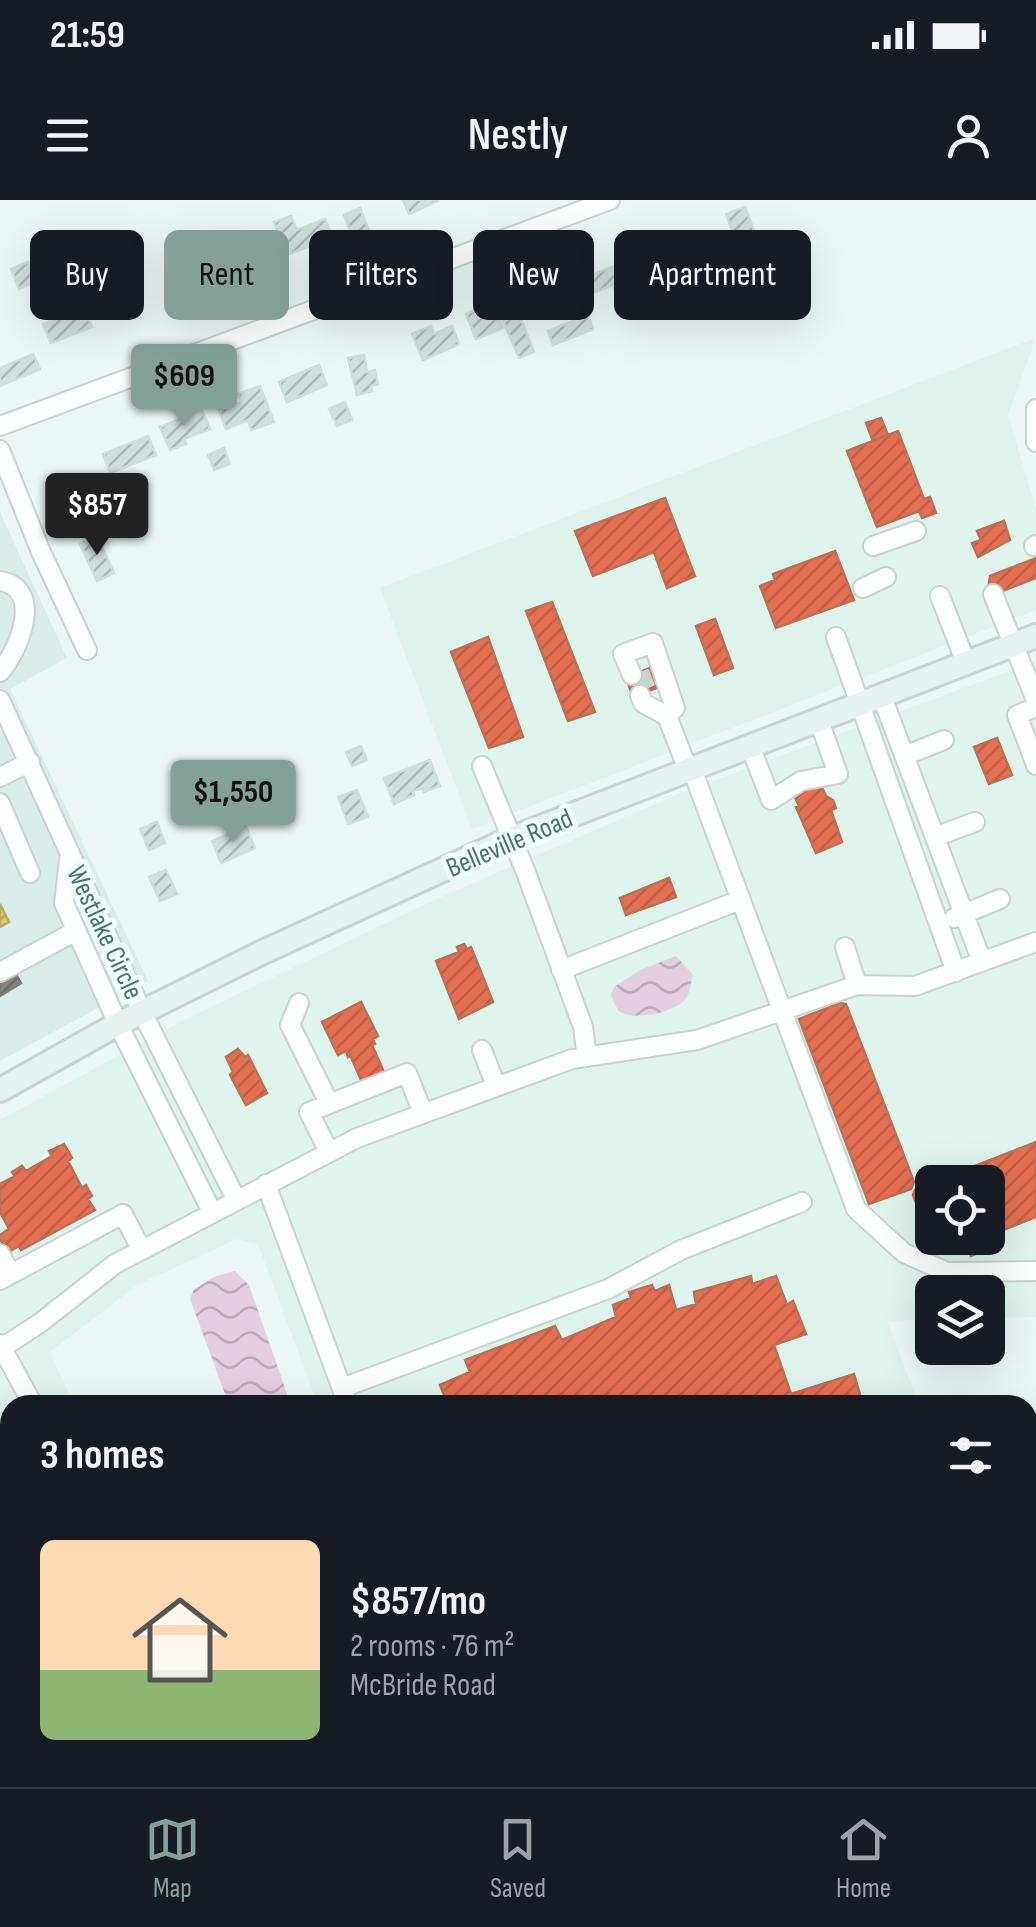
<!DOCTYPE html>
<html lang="en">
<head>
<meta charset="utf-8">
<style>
  body { margin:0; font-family:"Sofia Sans Condensed",sans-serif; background:#242831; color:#f1f3f6; height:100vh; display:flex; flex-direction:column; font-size:38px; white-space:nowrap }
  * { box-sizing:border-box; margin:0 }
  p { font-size:32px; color:#9ea1a6 }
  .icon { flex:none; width:55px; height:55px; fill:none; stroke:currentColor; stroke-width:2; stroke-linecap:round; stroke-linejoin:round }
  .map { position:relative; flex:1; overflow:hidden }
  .side { position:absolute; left:0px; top:1195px; width:1038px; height:392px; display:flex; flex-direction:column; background:#171b24; border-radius:30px 30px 0 0; box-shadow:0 10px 40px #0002 }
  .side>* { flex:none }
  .hud { position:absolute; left:30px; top:30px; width:978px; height:90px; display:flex; gap:20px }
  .buttons { position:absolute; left:915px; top:965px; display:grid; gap:20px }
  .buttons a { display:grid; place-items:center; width:90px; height:90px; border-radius:15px; background:#171b24; box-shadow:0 10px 40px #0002; font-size:50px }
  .price { position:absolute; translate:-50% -85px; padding:0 22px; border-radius:10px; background:#84a198; color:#111; font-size:32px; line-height:65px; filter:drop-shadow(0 2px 5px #0008) }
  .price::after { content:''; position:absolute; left:50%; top:60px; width:30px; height:22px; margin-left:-15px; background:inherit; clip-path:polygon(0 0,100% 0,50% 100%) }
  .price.current { background:#222; color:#fff }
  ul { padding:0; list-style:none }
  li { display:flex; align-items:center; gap:30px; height:250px; padding:0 40px }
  li span { display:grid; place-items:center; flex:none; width:280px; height:200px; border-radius:15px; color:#555 }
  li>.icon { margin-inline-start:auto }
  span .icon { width:120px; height:120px; fill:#fffc; stroke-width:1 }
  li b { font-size:42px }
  h2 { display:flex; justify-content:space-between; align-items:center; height:120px; padding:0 40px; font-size:42px }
  .pill { padding:0 35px; border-radius:15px; background:#171b24; box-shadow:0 10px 40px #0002; font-size:35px; line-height:90px }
  .pill.current { background:#84a198; color:#111 }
  .status { display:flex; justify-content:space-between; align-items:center; height:70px; padding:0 50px; background:#171b24; direction:ltr }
  .status svg { height:28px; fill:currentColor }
  header { display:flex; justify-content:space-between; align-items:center; height:130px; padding:0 40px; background:#171b24; font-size:45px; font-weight:600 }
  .tab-bar { display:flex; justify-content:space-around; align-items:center; height:140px; border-top:2px solid #363941; background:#171b24; font-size:28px; color:#9ea1a6 }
  .tab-bar a { display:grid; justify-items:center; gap:5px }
  .tab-bar .current { color:#84a198 }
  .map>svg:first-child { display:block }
  .residential { fill:#d8edea }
  .commercial { fill:#ddf3ec; fill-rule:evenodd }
  .grass { fill:url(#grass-tufts) }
  .water { fill:url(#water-waves) }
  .homes { fill:url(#homes-hatch); stroke:#baac69; stroke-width:2.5 }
  .shops { fill:url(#shops-hatch); stroke:#b97057; stroke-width:2.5 }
  .industry { fill:url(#industry-hatch); stroke:#787d75; stroke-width:2.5 }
  .building { fill:url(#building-hatch); stroke:#cedfdb; stroke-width:2.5 }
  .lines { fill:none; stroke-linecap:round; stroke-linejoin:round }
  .minor-tunnel { stroke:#c4d5d2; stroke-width:18; stroke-dasharray:18 9; stroke-linecap:butt }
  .minor-casing { stroke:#c7d3d1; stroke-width:22 }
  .major-casing { stroke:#c7d5d1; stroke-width:28 }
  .minor { stroke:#fcfefe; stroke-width:18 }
  .major { stroke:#e6f2f1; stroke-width:22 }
  .labels { text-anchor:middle; stroke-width:10; stroke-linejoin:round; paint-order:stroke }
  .street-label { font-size:28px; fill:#4d7366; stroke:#eefefc }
</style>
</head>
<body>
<div class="status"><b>21:59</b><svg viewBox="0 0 49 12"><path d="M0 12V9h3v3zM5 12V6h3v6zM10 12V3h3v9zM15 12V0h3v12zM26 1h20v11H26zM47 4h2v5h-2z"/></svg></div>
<header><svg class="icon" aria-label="menu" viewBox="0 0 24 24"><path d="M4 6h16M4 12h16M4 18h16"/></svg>Nestly<svg class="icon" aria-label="person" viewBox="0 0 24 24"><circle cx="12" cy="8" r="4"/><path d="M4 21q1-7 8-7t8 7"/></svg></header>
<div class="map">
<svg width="1036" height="1587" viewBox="0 0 1036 1587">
  <defs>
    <pattern id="grass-tufts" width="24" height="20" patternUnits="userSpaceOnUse" patternTransform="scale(2.5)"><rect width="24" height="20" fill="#d7deee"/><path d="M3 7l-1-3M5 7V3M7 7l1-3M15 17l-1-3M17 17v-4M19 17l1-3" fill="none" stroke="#b1b8c5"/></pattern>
    <pattern id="water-waves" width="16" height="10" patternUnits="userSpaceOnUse" patternTransform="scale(2.5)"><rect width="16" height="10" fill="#e5cede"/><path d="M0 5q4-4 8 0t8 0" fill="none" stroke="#bcacb8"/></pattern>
    <pattern id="homes-hatch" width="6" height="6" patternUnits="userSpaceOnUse" patternTransform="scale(2.5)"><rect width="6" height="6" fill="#e9c46a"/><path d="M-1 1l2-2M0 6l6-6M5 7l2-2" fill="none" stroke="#bfa45b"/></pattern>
    <pattern id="shops-hatch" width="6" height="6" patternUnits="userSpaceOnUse" patternTransform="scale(2.5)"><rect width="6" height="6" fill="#e76f51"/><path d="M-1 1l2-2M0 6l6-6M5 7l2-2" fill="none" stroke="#bd6047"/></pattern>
    <pattern id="industry-hatch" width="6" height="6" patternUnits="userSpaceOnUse" patternTransform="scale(2.5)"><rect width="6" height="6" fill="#8a817c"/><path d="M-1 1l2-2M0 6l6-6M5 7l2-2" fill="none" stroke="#6d6965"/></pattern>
    <pattern id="building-hatch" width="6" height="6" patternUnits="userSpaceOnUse" patternTransform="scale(2.5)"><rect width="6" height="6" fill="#d1e0dd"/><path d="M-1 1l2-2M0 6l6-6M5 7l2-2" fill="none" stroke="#acbab7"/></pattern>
  </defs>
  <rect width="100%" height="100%" fill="#ebf6f6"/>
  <!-- residential -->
  <path class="residential" d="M0 312 67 458 10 489 148 781 0 861Z
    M172 1578H581L586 1587H155Z"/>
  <!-- commercial -->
  <path class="commercial" d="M1036 138 1008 215 1036 309V410L472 629 380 388Z
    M1036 461V1117L988 1118V1092H932V1119L887 1121 919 1205H318L258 1044 237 1039 137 1085 50 1152 74 1205H10V1578H172L155 1587H0V920L182 821 430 702 683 592ZM932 982H988V1038H932Z"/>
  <!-- grass -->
  <path class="grass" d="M1036 1305V1587H610L605 1578H1028V1308Z"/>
  <!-- water -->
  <path class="water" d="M676 756 693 775C691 782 690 793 686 798 676 812 641 819 625 814 616 811 614 802 611 795L614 787 640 770Z
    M235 1071 249 1085 291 1205H229L190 1099 194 1089 216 1076Z"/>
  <!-- homes -->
  <path class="homes" d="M0 704 9 722 0 727Z
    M328 1578H344L348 1587H332Z
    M347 1578H364L365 1581 351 1587Z
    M382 1578H388L392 1587H370L368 1583Z
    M411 1578H438L416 1587Z"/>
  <!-- shops -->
  <path class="shops" d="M881 218 888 235 873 241 866 223Z
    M898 231 924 299 930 297 936 313 922 318 919 311 877 327 847 251Z
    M665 298 695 376 667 388 654 352 593 376 575 331Z
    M1004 321 1010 340 978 357 972 343 981 340 977 331Z
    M835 351 854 400 776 428 760 386 775 380 773 374Z
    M1036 358V378L987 397 990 376Z
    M552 402 595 512 568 521 526 411Z
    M715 419 733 468 714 475 696 426Z
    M488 437 523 537 489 548 451 452Z
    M652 467 659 487 633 497 626 478Z
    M997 538 1012 575 989 584 974 547Z
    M821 585 826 596 833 600 836 608 831 610 842 642 816 653 796 607 799 606 794 595Z
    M669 678 676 697 626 715 620 698Z
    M464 744 467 749 471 747 493 802 459 819 436 761 459 752 457 747Z
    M361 802 378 836 373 839 375 844 372 845 384 872 362 882 350 855 348 857 346 851 338 855 322 822Z
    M840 803 846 804 914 982 911 989 869 1004 799 819Z
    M238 849 245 857 248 855 267 893 246 905 230 875 233 872 226 857Z
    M1036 942V1017L996 1033 1000 1044 971 1056 963 1038H988V982H934Z
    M64 944 72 958 68 961 82 988 86 985 89 991 92 996 88 999 95 1010 21 1050 19 1046 8 1052 0 1039V1035L9 1029 0 1012V984L15 976 12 972 22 966 26 971 52 956 49 951Z
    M932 983V1036L929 1037 913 995 915 990Z
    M751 1076 752 1084 776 1076 787 1105 793 1101 806 1134 774 1145 791 1194 854 1174 863 1205H448L440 1185 470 1172 465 1160 555 1126 562 1140 616 1117 613 1105 631 1098 629 1092 652 1085 655 1091 669 1085 676 1110 696 1104 694 1092Z
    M0 1357 10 1375V1578H18L1 1587Z"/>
  <!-- industry -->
  <path class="industry" d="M15 773 21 783 0 796V782Z"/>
  <!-- building -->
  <path class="building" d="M403 0H438V1L409 14Z
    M745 7 762 52 743 60 726 14Z
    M360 8 371 36 355 43 344 15Z
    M291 16 297 30 325 19 333 37 287 55 274 22Z
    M677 42 684 57 658 68 651 53Z
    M250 60 257 75 244 80 238 65Z
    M627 61 637 86 617 94 613 85 590 94 584 78Z
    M28 62 36 81 19 89 11 69Z
    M127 64 136 86 116 94 119 101 102 108 90 80Z
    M672 83 679 98 664 105 658 89Z
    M647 92 652 104 640 109 635 97Z
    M492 102 503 128 476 139 466 114Z
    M62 107 66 116 84 108 92 127 51 143 43 124 55 120 51 111Z
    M519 114 534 152 519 158 503 121Z
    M588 115 593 129 553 145 548 131Z
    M431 126 434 134 452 126 459 144 423 160 412 134Z
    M33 154 40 169 0 186V168Z
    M364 155 367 172 375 170 378 184 371 186 372 191 357 195 348 158Z
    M319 165 327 185 287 202 279 182Z
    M260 186 274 222 251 230 248 220 226 229 219 210 241 202 238 194Z
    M345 202 352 220 337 226 329 209Z
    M202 210 210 229 184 239 186 244 170 250 160 227Z
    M148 236 156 255 110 273 103 254Z
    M224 248 230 264 214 270 208 255Z
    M97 336 114 373 97 381 80 344Z
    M361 546 367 560 352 566 346 552Z
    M430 560 440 586 424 592 422 588 413 591 414 595 394 604 384 578Z
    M357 590 368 617 348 624 338 597Z
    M157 622 165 643 149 650 140 629Z
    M246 627 255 648 221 663 212 641Z
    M166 670 177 694 160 701 149 677Z"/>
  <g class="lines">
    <!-- minor-tunnel -->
    <path class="minor-tunnel" d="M640 472 648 492"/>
    <!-- minor casing -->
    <g class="minor-casing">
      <path id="minor" d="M1036 209V242
        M0 226 610 0
        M0 250 41 352 87 450
        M873 346 916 331
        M1034 346 1036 345
        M0 381C44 388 20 449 0 472
        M863 388 886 377
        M993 394 1036 500
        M940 396 966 463
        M836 437 956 772
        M632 475 623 454 653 443 675 508 667 516 643 503 640 495
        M881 494 982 762
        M0 500 142 812 236 999
        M1036 507 1017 515 1036 565
        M667 516 688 570
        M750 546 771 600 801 581 838 574 818 518
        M904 556 944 540
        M482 566 525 670 583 827 587 857
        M692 569 856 1009 904 1053 947 1072 1036 1071
        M0 577 30 562
        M0 603 30 673
        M935 637 975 622
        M70 653 64 703 118 824 212 1012
        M954 718 1000 699
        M845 747 857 785
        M561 770 740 700
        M0 772 76 731
        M299 803 290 825 329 903
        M482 850 496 886
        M329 952 309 912 407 873 423 913
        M266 984 348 1205
        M0 1054 11 1074
        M0 1080 123 1014 141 1049
        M0 1144 33 1205
        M0 1149 40 1123 115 1064 357 938 572 859 697 840 857 785 915 786 1036 742
        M342 1188 608 1089 681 1050 802 1002
        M0 1268 10 1262
        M1028 1330 1036 1326
        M1028 1406 1036 1402
        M584 1578 588 1587
        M650 1578 654 1587
        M908 1578 912 1587
        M271 1581 274 1587
        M51 1587 68 1578
        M507 1587 527 1578"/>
    </g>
    <!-- major casing -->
    <g class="major-casing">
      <path id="major" d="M0 890 118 824 263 752 510 639 1036 436"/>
    </g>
    <!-- minor -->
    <use href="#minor" class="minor"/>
    <!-- major -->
    <use href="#major" class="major"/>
  </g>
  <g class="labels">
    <!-- street labels -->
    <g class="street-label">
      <text transform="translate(509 642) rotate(-23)" y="10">Belleville Road</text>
      <text transform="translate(106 732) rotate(65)" y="10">Westlake Circle</text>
    </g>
  </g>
</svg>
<div class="buttons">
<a><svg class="icon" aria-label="locate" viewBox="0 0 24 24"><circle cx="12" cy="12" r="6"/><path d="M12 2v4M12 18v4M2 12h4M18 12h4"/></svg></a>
<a><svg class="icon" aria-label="layers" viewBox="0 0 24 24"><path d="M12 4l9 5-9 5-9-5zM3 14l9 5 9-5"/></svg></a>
</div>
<b class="price" style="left:184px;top:229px">$609</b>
<b class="price current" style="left:97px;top:358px">$857</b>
<b class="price" style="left:233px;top:645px">$1,550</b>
<div class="hud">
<a class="pill">Buy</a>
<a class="pill current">Rent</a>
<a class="pill">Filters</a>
<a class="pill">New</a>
<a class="pill">Apartment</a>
</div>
<section class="side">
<h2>3 homes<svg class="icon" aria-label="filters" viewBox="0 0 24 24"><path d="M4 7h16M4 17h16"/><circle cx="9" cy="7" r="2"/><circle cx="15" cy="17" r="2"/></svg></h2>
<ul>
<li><span style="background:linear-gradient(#ffd9b3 65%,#8fb573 0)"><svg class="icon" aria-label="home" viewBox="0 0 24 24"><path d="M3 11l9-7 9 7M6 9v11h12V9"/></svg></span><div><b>$857/mo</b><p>2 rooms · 76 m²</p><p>McBride Road</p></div></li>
</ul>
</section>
</div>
<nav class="tab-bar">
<a class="current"><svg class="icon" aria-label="map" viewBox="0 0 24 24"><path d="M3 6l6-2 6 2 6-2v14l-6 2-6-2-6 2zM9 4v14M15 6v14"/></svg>Map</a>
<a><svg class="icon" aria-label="saved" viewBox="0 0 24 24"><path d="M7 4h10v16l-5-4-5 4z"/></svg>Saved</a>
<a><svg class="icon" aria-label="home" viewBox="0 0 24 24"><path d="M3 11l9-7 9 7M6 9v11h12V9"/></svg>Home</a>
</nav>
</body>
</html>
